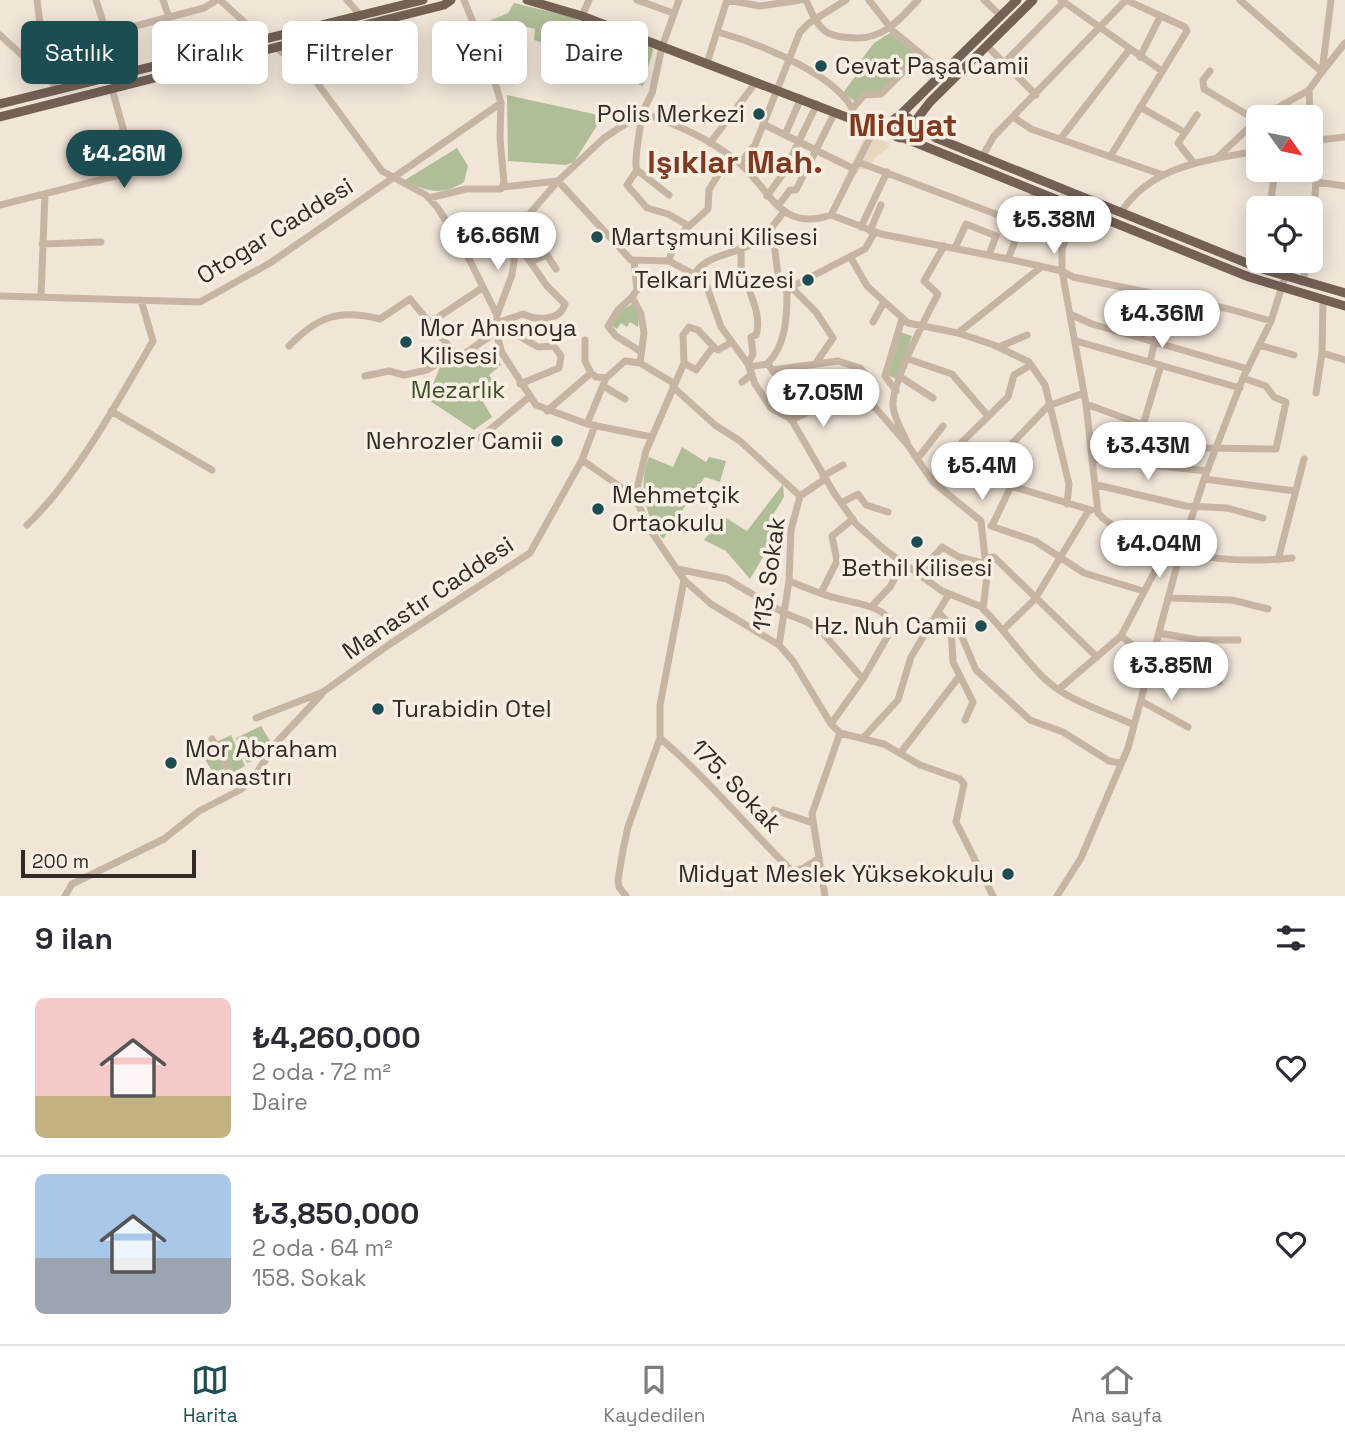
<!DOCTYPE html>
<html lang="tr">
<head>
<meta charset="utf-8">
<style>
  body { margin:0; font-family:"Space Grotesk",sans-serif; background:#f2f2f3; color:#2b2b33; height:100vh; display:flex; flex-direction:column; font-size:26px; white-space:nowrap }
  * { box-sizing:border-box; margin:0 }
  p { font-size:23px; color:#7c7c81 }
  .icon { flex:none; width:38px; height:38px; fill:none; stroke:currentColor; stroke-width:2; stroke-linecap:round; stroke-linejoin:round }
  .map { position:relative; height:896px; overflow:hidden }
  .details { display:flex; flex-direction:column; background:#fff; flex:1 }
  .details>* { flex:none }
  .banner { position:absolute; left:21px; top:21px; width:700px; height:63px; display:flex; gap:14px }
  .needle { width:46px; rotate:123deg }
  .controls { position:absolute; left:1246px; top:105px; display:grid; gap:14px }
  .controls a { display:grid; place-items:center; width:77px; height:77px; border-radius:10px; background:#fff; box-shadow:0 4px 18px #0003; font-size:35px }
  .scale { position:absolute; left:21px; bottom:18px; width:175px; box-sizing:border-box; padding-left:7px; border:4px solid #322a25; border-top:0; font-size:19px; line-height:24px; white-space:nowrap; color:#322a25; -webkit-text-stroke:5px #f8efe3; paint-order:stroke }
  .price { position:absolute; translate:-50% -60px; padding:0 16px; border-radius:24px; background:#fff; color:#222; font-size:23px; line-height:46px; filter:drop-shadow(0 2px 4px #0008) }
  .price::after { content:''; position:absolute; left:50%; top:42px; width:21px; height:16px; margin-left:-10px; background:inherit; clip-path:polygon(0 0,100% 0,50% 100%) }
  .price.selected { background:#1c4d52; color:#fff }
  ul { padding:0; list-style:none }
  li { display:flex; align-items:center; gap:21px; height:175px; padding:0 35px }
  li+li { border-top:2px solid #e1e1e2 }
  li span { display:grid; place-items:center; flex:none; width:196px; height:140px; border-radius:10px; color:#555 }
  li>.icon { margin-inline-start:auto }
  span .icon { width:84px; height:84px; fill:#fffc; stroke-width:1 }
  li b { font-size:30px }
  h2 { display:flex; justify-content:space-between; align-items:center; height:84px; padding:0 35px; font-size:30px }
  .tag { padding:0 24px; border-radius:10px; background:#fff; box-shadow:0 4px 18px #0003; font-size:24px; line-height:63px }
  .tag.selected { background:#1c4d52; color:#fff }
  .tabs { display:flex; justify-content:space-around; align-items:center; height:98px; border-top:2px solid #e1e1e2; background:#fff; font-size:19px; color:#7c7c81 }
  .tabs a { display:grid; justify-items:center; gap:4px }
  .tabs .selected { color:#1c4d52 }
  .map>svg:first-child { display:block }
  .green { fill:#b0be98 }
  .plaza { fill:#e8d7be }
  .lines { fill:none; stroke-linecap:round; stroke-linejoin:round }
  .minor { stroke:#c7b5a4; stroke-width:7 }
  .major { stroke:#746156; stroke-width:9 }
  .poi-dot { fill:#1c4d52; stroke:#f8efe3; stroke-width:2.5 }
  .labels { text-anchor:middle; stroke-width:7; stroke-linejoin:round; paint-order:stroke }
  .poi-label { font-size:24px; fill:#322a25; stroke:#f8efe3; text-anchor:start }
  .street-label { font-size:24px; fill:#322a25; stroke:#f8efe3 }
  .park-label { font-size:24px; fill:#41502a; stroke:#f8efe3 }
  .district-label { font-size:32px; font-weight:bold; fill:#7f3a21; stroke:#f8efe3 }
</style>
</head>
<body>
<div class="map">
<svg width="1345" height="896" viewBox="0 0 1345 896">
  <rect width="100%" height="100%" fill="#f0e5d7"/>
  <!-- green -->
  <path class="green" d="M514 3 572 17 649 45 653 50 643 86 621 78V66L534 40 535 29 523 26 517 33 487 30V22L508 13Z
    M890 33 916 54 878 96 865 94 856 102 843 93 862 67 858 64 874 43Z
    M507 95 603 116 574 162 566 165 508 161Z
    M457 148 468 166 464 182C442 196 426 192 405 180Z
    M632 304 639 313 638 327 630 322 627 327 621 323 617 329 611 325 622 310Z
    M900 332 912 336 898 380 887 375Z
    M486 348 490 354 494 352 501 365 489 375 497 385 482 400 492 417 474 430 427 399 442 362 457 358 462 362Z
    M682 447 706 462 709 457 726 461 720 482 705 477 663 539C644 516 638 484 649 457L673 467Z
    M783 484 784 497 770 520 784 528 780 545H770L750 579 726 551 704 540 723 516 747 531Z
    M261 726 270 741 257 758 247 763 236 738Z
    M231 735 245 766 229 775 230 780 221 785 199 750Z"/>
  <!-- plaza -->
  <path class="plaza" d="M866 134 889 143 888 148 876 157 867 170 860 169 846 189 841 185Z"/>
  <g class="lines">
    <!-- minor -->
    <path class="minor" d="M37 0 43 49
      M96 0 112 50 124 72
      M163 0 169 18
      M220 0 263 39
      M347 0 361 16
      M637 0 673 13
      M727 0 760 6 801 0
      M806 0C819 30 824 38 858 38 870 38 880 34 890 27 900 20 909 9 918 0
      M869 0 893 31 943 72
      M984 0 1001 16
      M1061 0 1162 71
      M1240 0 1322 72 1345 43
      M582 16 589 0
      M718 32C754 42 851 78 856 121
      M0 35 59 89
      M987 46 1036 95
      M277 48 315 80 382 171 426 195 437 207 463 247 497 315
      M25 55 204 8 217 0
      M1140 57 1160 17
      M707 63 727 0
      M1004 63 1064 2
      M1210 71 1203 80 1204 89 1256 120
      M1140 107 1184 132
      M853 108 864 95 881 94 921 54
      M1013 117 1031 129 1163 175
      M1261 117 1309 90
      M1310 117 1309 90 1322 72 1331 0
      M1311 121 1316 182 1311 251
      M763 124 854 169
      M785 135 801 98
      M1061 138 1129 50
      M1311 141 1345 137
      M710 143 756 82
      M982 157 994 136 1126 0
      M1110 157 1187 31 1185 27 1126 0
      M1218 157 1258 119
      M858 162 1022 224
      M1193 162 1178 143 1197 115
      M740 163 755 145 800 32 809 23 846 0
      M637 170 669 195
      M1316 182 1345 186
      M503 187 558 181 631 260 669 261 699 277 707 287 721 327 748 364 755 384 771 408 791 419 834 493 856 524 884 549 942 591 982 607
      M767 196 783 174 817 104
      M429 198 466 189H501L504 183 500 138 501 103 489 62 464 0
      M0 205 135 171 112 89
      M778 206 790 190H796L835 112
      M1270 208 1275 170
      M1077 209 1062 249V271L1086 404 1098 513C1106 523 1117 527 1129 533 1182 558 1233 564 1292 558
      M1121 212C1152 165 1208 160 1258 151
      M831 215 881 234 1008 259 1062 271 1073 277 1229 309 1271 321
      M831 215 875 128
      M689 226 668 214 647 208 627 185 637 170C633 163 641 126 642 113 677 124 708 138 737 161 770 187 778 233 831 215
      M861 227 887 172
      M772 229 778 274 787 293
      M870 231 881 205
      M454 234 503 242 522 250 547 286 565 304C560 322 535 320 523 314L497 323
      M42 244 101 242
      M740 248C742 255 741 259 741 265 743 283 764 312 756 335L751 337 753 354 748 364
      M955 248 966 224 996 236 989 255
      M851 258 867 286 908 323 958 333 994 345 1029 362 1045 385 1069 484 1067 504
      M1008 259 1034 193
      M532 261 547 255 556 269
      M634 261 637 290 632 297 641 314 644 333 640 363
      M669 261 675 239 708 209 709 190 729 156
      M695 273C708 255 730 255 748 246 764 238 775 225 784 211
      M1302 282 1309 261
      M791 287 816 312 833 338 816 363
      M0 296 200 302 270 263 501 103
      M41 296 45 194
      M632 297 618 310 608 326 616 336 640 351
      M1072 315 1092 324 1248 369
      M431 322 482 288
      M873 322 884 302
      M497 323 538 347 554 346 561 356 559 368 520 384
      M958 333 1040 268
      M585 340V361L591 373
      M1076 341 1240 388
      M1259 345 1294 355
      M289 346C318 316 339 309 380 319L410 299 457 356
      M999 347 1027 335
      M1322 353 1345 360
      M908 359 952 374 988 416
      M1150 362 1165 296
      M684 363 683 335 689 327 698 330 714 347
      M749 367 767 364C786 346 787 317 787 293L791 287 865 249 875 232
      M770 367 789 393
      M772 370 838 361 860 368 867 377 872 404 907 444 933 482 981 521 987 576 983 609C1005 630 1022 657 1044 678 1067 701 1105 711 1134 725
      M365 376 389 371 404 375 427 370 441 361 464 354 496 332
      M902 378 933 398
      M742 382 752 374
      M603 386 625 399
      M673 387 715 425 740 441 800 496
      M896 391 885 376 902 319
      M1316 393 1322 353 1323 300
      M1086 404 1206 448 1276 449 1286 402 1274 397 1266 386 1243 378
      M111 411 212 470
      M547 411 591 373 596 377 606 378
      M791 420 817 408 825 415 833 408
      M587 424 606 378 625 361 640 363 675 384
      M1143 425 1161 365
      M652 437 587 424 536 405 502 353 496 332 497 315 512 275 519 226 558 181 604 138 642 113 652 93 662 47 679 0
      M480 438 529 397
      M907 442C902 431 894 418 893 406 891 384 926 317 938 294L924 281 944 246
      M962 442 1008 397 1014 375 1031 365
      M918 458 943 426
      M1093 459 1207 471
      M582 460 635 497 649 528 684 580 711 604 779 645 793 661 831 724 840 733 884 744 920 765 960 779 964 784 956 822 993 896
      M823 476 843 465
      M1204 479 1295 491
      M933 482 954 453
      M1097 485 1186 506 1227 508 1263 518
      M1011 486 1091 510
      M635 497 646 451 684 363 696 370 713 347 718 350 732 342
      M841 503 858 494 866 505 888 512
      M27 525C78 476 117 402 153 341L141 300
      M991 526 1035 541 1084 573 1143 591
      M992 526 1011 486 1002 461 1006 450 1048 406 1084 393
      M986 558 994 557 1097 657
      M1278 560 1304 459
      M677 569 727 579 784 613 807 622 821 631 863 679
      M919 574 942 547 959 557 986 564
      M789 581C805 587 820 594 836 598 856 604 882 604 894 625L863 679 831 724
      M821 593 837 561 832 536 853 519
      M1169 598 1232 600 1268 609
      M871 607 890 587 903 563
      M938 612 962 637 976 670 1030 720 1063 732 1109 761 1120 763
      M951 626 953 662 973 702 965 720
      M1003 630 1035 599 1089 510
      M1159 633 1199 640H1238
      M1121 636 1152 659
      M779 645 789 581 791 530 800 496 825 479
      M1149 671 1219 682
      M1195 677 1201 662V640
      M1059 689 1121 636 1167 548
      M1141 701 1188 727
      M256 718 323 692 390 644 530 553 582 460 595 425
      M660 738C708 779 747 827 792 871L802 869 818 859
      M863 738 898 700 911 657 949 594
      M212 739 233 777
      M902 751 958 678
      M774 810 813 823
      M65 896 72 884 164 839 199 811 240 790 252 780 277 742 321 695
      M626 896 619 887 618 880 623 850 628 827 660 738V705L684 580
      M825 896 812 814 840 733
      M1057 896 1081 858 1128 748 1180 554 1204 479 1243 378 1271 321 1285 277"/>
    <!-- major -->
    <path class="major" d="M527 0 582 16 875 128
      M1033 0 930 102 913 124 936 138 1259 268 1345 293
      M0 104 423 0
      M891 127a11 11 0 1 1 22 0a11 11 0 1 1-22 0Z
      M0 117 444 5 451 0
      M898 117 1017 0
      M904 138 1249 277 1345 306"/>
  </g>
  <!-- markers -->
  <g class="poi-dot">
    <circle cx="821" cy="66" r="7"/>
    <circle cx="759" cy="114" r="7"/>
    <circle cx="597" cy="237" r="7"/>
    <circle cx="808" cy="280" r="7"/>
    <circle cx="406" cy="342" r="7"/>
    <circle cx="557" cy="441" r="7"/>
    <circle cx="598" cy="509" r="7"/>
    <circle cx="917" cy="542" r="7"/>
    <circle cx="981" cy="626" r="7"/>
    <circle cx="378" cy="709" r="7"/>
    <circle cx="171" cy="763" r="7"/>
    <circle cx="1008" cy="874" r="7"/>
  </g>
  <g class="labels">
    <!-- poi labels -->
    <g class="poi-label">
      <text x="835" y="74">Cevat Paşa Camii</text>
      <text x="745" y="122" text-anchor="end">Polis Merkezi</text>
      <text x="611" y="245">Martşmuni Kilisesi</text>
      <text x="794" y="288" text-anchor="end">Telkari Müzesi</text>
      <text x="420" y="336">Mor Ahısnoya<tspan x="420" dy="28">Kilisesi</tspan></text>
      <text x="543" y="449" text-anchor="end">Nehrozler Camii</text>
      <text x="612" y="503">Mehmetçik<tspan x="612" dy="28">Ortaokulu</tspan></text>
      <text x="917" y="576" text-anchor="middle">Bethil Kilisesi</text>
      <text x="967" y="634" text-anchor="end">Hz. Nuh Camii</text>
      <text x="392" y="717">Turabidin Otel</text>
      <text x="185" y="757">Mor Abraham<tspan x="185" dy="28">Manastırı</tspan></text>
      <text x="994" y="882" text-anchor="end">Midyat Meslek Yüksekokulu</text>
    </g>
    <!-- street labels -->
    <g class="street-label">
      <text transform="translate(275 231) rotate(-32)" y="8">Otogar Caddesi</text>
      <text transform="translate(769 574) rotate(-82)" y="8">113. Sokak</text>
      <text transform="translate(428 598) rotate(-34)" y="8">Manastır Caddesi</text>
      <text transform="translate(736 786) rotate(46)" y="8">175. Sokak</text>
    </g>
    <!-- park labels -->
    <g class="park-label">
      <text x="458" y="398">Mezarlık</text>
    </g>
    <!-- district labels -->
    <g class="district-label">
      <text x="903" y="136">Midyat</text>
      <text x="735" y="173">Işıklar Mah.</text>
    </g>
  </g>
</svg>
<div class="controls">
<a><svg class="needle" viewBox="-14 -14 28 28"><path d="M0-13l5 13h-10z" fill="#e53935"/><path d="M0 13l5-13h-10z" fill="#7c7c81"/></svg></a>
<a><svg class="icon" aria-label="locate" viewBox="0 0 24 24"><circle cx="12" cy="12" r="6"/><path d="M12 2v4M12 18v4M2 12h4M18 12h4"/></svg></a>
</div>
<div class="scale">200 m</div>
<b class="price selected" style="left:124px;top:190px">₺4.26M</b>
<b class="price" style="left:1054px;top:256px">₺5.38M</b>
<b class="price" style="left:498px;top:272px">₺6.66M</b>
<b class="price" style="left:1162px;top:350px">₺4.36M</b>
<b class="price" style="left:823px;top:429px">₺7.05M</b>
<b class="price" style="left:1148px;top:482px">₺3.43M</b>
<b class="price" style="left:982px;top:502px">₺5.4M</b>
<b class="price" style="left:1159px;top:580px">₺4.04M</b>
<b class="price" style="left:1171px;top:702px">₺3.85M</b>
<div class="banner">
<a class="tag selected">Satılık</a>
<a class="tag">Kiralık</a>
<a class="tag">Filtreler</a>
<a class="tag">Yeni</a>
<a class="tag">Daire</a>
</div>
</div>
<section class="details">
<h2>9 ilan<svg class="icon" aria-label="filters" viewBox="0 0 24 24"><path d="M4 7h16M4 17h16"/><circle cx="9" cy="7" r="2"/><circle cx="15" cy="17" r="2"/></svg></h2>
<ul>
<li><span style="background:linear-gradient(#f6c9c9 70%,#c2b280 0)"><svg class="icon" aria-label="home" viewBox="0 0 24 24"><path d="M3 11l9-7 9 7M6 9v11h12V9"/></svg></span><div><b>₺4,260,000</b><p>2 oda · 72 m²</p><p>Daire</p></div><svg class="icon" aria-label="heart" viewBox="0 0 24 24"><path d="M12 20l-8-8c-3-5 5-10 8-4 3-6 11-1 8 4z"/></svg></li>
<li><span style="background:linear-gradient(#a9c7e8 60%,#9aa5b1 0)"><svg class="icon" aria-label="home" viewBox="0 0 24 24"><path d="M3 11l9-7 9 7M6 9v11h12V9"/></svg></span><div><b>₺3,850,000</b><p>2 oda · 64 m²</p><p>158. Sokak</p></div><svg class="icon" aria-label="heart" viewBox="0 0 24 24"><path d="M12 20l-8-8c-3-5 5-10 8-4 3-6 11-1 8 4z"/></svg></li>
</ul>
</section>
<nav class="tabs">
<a class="selected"><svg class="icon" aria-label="map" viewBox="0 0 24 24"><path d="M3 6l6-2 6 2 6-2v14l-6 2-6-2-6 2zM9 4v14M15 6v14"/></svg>Harita</a>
<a><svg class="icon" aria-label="saved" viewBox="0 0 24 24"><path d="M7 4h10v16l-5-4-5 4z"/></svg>Kaydedilen</a>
<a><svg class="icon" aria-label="home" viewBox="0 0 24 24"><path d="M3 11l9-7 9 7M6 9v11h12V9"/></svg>Ana sayfa</a>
</nav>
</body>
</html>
